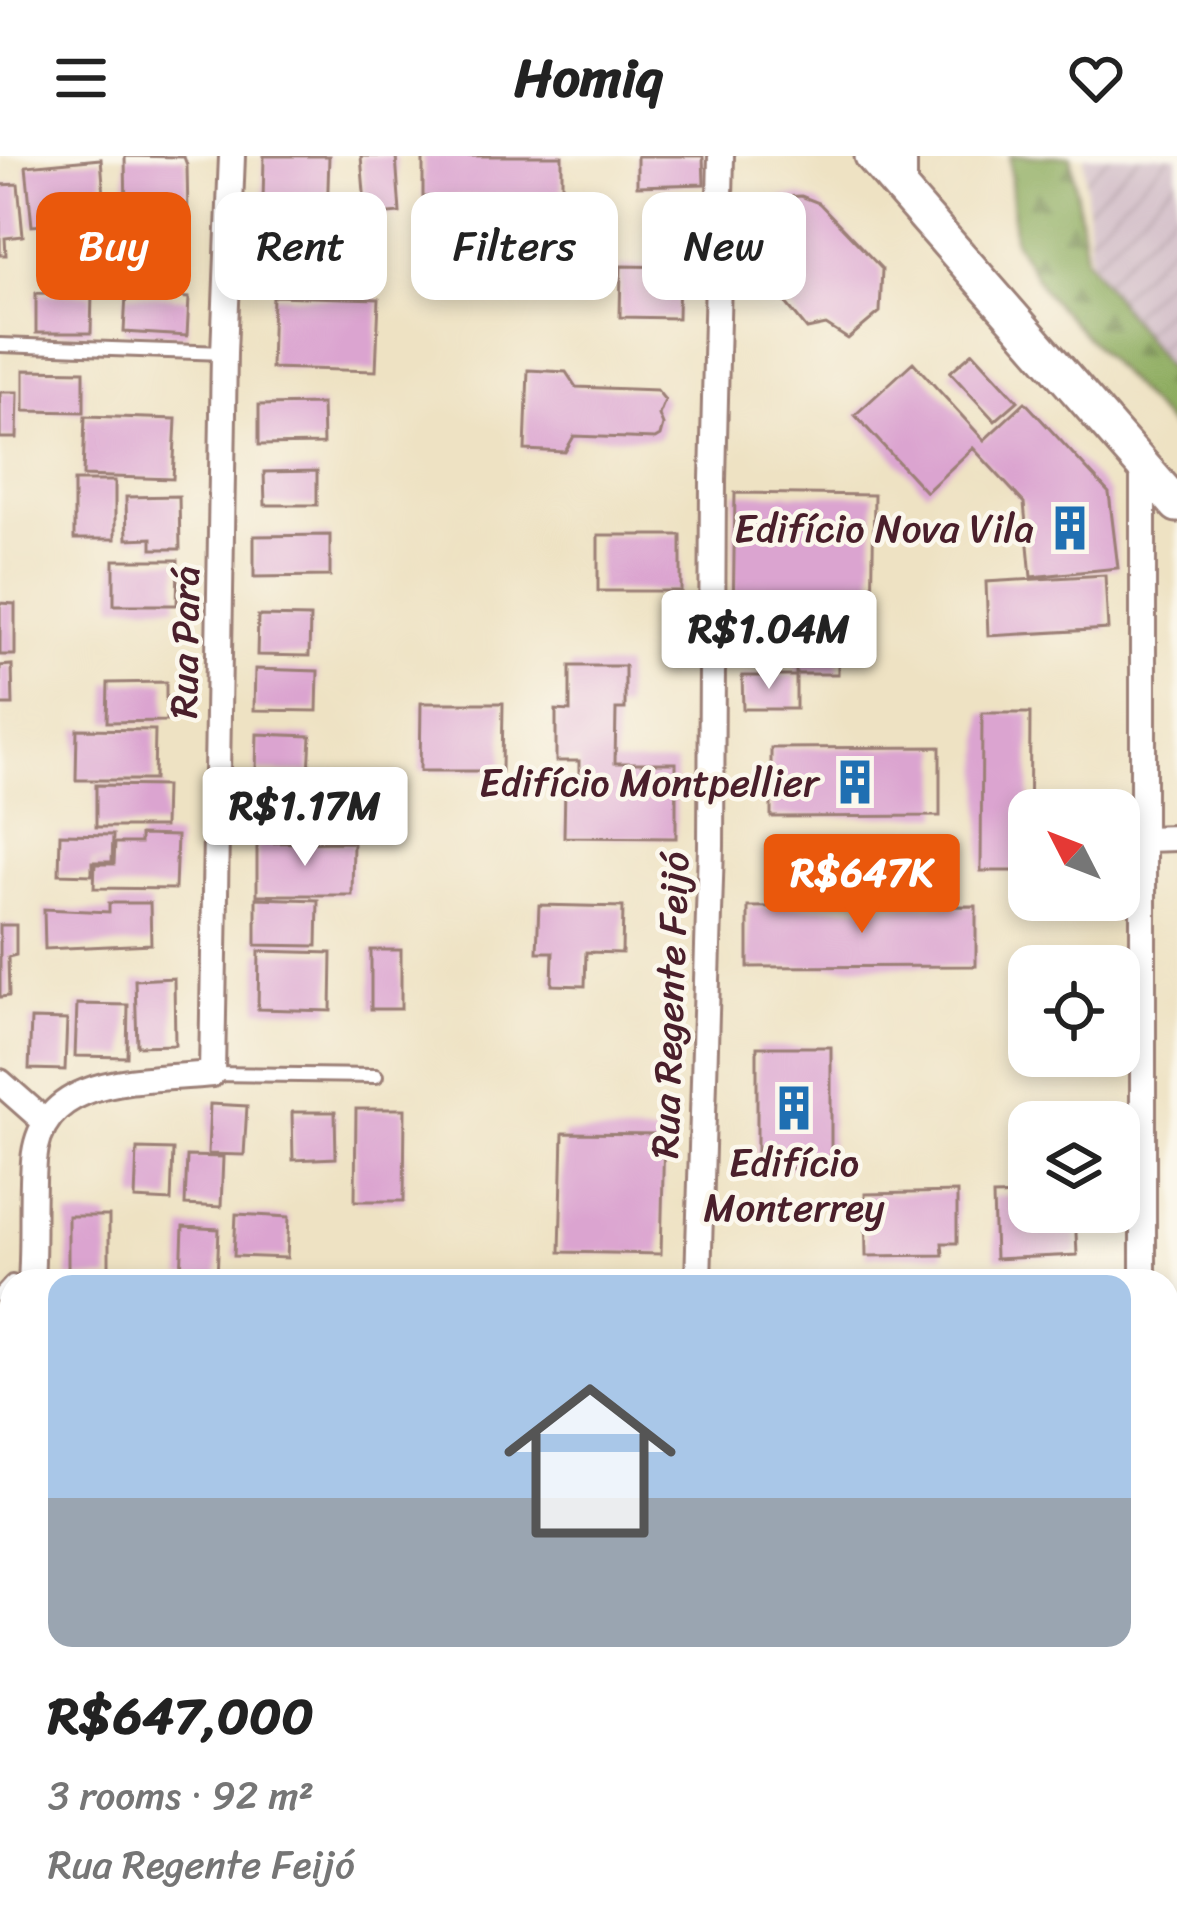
<!DOCTYPE html>
<html lang="en">
<head>
<meta charset="utf-8">
<style>
  body { margin:0; font-family:Sriracha,sans-serif; background:#f2f2f2; color:#222; height:100vh; display:flex; flex-direction:column; font-size:45px; white-space:nowrap }
  * { box-sizing:border-box; margin:0 }
  p { font-size:39px; color:#767676 }
  .icon { flex:none; width:66px; height:66px; fill:none; stroke:currentColor; stroke-width:2; stroke-linecap:round; stroke-linejoin:round }
  .map { position:relative; flex:1; overflow:hidden }
  .sheet { position:absolute; left:0px; top:1113px; width:1179px; height:663px; display:flex; flex-direction:column; background:#fff; border-radius:36px 36px 0 0; box-shadow:0 6px 18px #0003 }
  .sheet>* { flex:none }
  .hud { position:absolute; left:36px; top:36px; width:1107px; height:108px; display:flex; gap:24px }
  .needle { width:78px; rotate:312deg }
  .tools { position:absolute; left:1008px; top:633px; display:grid; gap:24px }
  .tools a { display:grid; place-items:center; width:132px; height:132px; border-radius:24px; background:#fff; box-shadow:0 6px 18px #0003; font-size:60px }
  .price { position:absolute; translate:-50% -102px; padding:0 27px; border-radius:12px; background:#fff; color:#222; font-size:39px; line-height:78px; filter:drop-shadow(0 3px 6px #0008) }
  .price::after { content:''; position:absolute; left:50%; top:72px; width:36px; height:27px; margin-left:-18px; background:inherit; clip-path:polygon(0 0,100% 0,50% 100%) }
  .price.selected { background:#ea580c; color:#fff }
  ul { padding:0; list-style:none }
  li { display:grid; align-content:center; gap:24px; height:636px; padding:0 48px }
  li span { display:grid; place-items:center; height:372px; border-radius:24px; color:#555 }
  li>.icon { margin-inline-start:auto }
  span .icon { width:216px; height:216px; fill:#fffc; stroke-width:1 }
  li b { font-size:51px }
  .tag { padding:0 42px; border-radius:24px; background:#fff; box-shadow:0 6px 18px #0003; font-size:42px; line-height:108px }
  .tag.selected { background:#ea580c; color:#fff }
  header { display:flex; justify-content:space-between; align-items:center; height:156px; padding:0 48px; background:#fff; font-size:54px; font-weight:700 }
  .map>svg:first-child { display:block }
  .industrial { fill:url(#industrial-furrows) }
  .forest { fill:url(#forest-firs); stroke:#6c6645; stroke-width:3 }
  .building { fill:#dba4d0 }
  .lines { fill:none; stroke-linecap:round; stroke-linejoin:round }
  .service-casing { stroke:#9c8077; stroke-width:18 }
  .minor-casing { stroke:#9c8077; stroke-width:30 }
  .secondary-casing { stroke:#9c8077; stroke-width:39 }
  .service { stroke:#fff; stroke-width:12 }
  .minor { stroke:#fff; stroke-width:24 }
  .secondary { stroke:#fff; stroke-width:33 }
  .labels { text-anchor:middle; stroke-width:9; stroke-linejoin:round; paint-order:stroke }
  .poi-label { font-size:39px; fill:#4a1f2b; stroke:#fbf7ec; text-anchor:end }
  .street-label { font-size:39px; fill:#4a1f2b; stroke:#fbf7ec }
</style>
</head>
<body>
<header><svg class="icon" aria-label="menu" viewBox="0 0 24 24"><path d="M4 6h16M4 12h16M4 18h16"/></svg>Homiq<svg class="icon" aria-label="heart" viewBox="0 0 24 24"><path d="M12 20l-8-8c-3-5 5-10 8-4 3-6 11-1 8 4z"/></svg></header>
<div class="map">
<svg width="1177" height="1775" viewBox="0 0 1177 1775">
  <defs>
    <pattern id="industrial-furrows" width="10" height="10" patternUnits="userSpaceOnUse" patternTransform="scale(3)"><rect width="10" height="10" fill="#d2bdc8"/><path d="M-1 1l2-2M0 10L10 0M9 11l2-2" fill="none" stroke="#b6a2ac"/></pattern>
    <pattern id="forest-firs" width="22" height="20" patternUnits="userSpaceOnUse" patternTransform="scale(3)"><rect width="22" height="20" fill="#8dac5f"/><path d="M5 1l3.5 6h-7zM16 11l3.5 6h-7z" fill="#758b4f"/></pattern>
  </defs>
  <rect width="100%" height="100%" fill="#fbf7ec"/>
  <filter id="ink" filterUnits="userSpaceOnUse"><feTurbulence type="fractalNoise" baseFrequency=".00833" numOctaves="2"/><feDisplacementMap in="SourceGraphic" scale="24" xChannelSelector="R" yChannelSelector="G"/><feConvolveMatrix kernelMatrix="1 2 1 2 8 2 1 2 1" color-interpolation-filters="sRGB"/></filter>
  <filter id="wash" filterUnits="userSpaceOnUse"><feTurbulence type="fractalNoise" baseFrequency=".004" numOctaves="4" result="noise"/><feDisplacementMap in="SourceGraphic" scale="48" xChannelSelector="R" yChannelSelector="G"/><feGaussianBlur stdDeviation="2.7" result="paint"/><feColorMatrix in="noise" values="0 0 0 0 0 0 0 0 0 0 0 0 0 0 0 0 0 1.4 0 .05"/><feComposite in="paint" operator="in"/></filter>
  <g filter="url(#wash)">
    <rect width="100%" height="100%" fill="#eee2c3"/>
    <!-- industrial -->
    <path class="industrial" d="M1084 0H1177V224L1152 196 1090 103Z"/>
    <!-- forest -->
    <path class="forest" d="M1010 0H1071L1086 102 1177 225V278L1046 138 1014 84Z
      M0 1584 12 1627V1764H190L216 1775H0Z"/>
    <g id="blocks">
      <!-- building -->
      <path class="building" d="M125 0 184 1 187 9 189 110 127 112Z
        M264 0H329L326 96 262 94Z
        M361 0H396L400 57 366 60Z
        M423 0H562V41H423Z
        M637 0H703L704 28 637 30Z
        M101 3 106 64 32 70 26 10Z
        M18 28 23 80 5 82 6 99H0V29Z
        M801 40 819 47 882 113 880 156 848 183 826 169 807 173 749 101 747 82 752 64 765 49 782 41Z
        M621 110 679 111 678 162 620 161Z
        M36 137 92 138 91 177H36Z
        M126 138 189 142 187 180 124 176Z
        M273 140 379 143 376 215 271 212Z
        M973 196 1018 245 995 265 950 216Z
        M913 206 984 284 1025 246 1109 337 1118 412 1031 421 1024 347 973 292 926 336 855 259Z
        M24 214 84 215V256L24 255Z
        M528 214 566 216 576 231 657 234 665 244 659 259 663 269 660 280 655 283 574 280 565 296 525 294Z
        M0 236H18L17 282H0Z
        M322 248 323 288 259 289V249Z
        M85 260 176 263 173 323 83 320Z
        M317 315V349H265L264 316Z
        M74 325H115V383H74Z
        M735 337 874 339 872 463 733 462Z
        M179 340 180 393H152V382L127 383 126 341Z
        M330 379V420L254 421V380Z
        M598 379H681V435H598Z
        M114 404H178L177 449H114Z
        M1105 419 1108 473 988 480 986 426Z
        M0 447 15 448V499H0Z
        M258 460 310 461 309 500 257 499Z
        M785 474H838V518H796V499H785Z
        M12 509 13 549H0V510Z
        M570 510H625V553H616L615 607H676V682L564 681 565 629H579V605H556V554L570 555Z
        M255 513 318 515 317 555 254 554Z
        M742 520H796V553H743Z
        M166 526V565L107 566 108 527Z
        M421 547H503L502 615H420Z
        M982 557H1030L1029 715H981Z
        M77 573 155 574 154 624H76Z
        M257 578 311 580 309 617 256 615Z
        M940 591V660L771 661V592Z
        M96 629 165 630 164 671H96Z
        M60 678 113 679 112 706H92V719L59 718Z
        M140 679 177 680 175 733 94 732 95 708H114L115 687H140Z
        M353 686 352 739H257V687Z
        M256 742 318 744 317 790 256 789Z
        M109 747H150L151 788 45 793 44 753 109 756Z
        M539 749 623 751 622 797 586 796 585 830 552 829 553 796H537Z
        M976 750V810L748 811V751Z
        M0 769H16V799L8 801 9 840 0 841Z
        M371 794H401V853H371Z
        M259 795 332 797 331 855 258 853Z
        M174 822 175 889 137 890 135 824Z
        M77 848 128 849 127 901 75 900Z
        M31 863 67 864 65 914 29 913Z
        M757 891H831V1012L757 1013Z
        M210 948 247 950 244 999 208 998Z
        M356 953H405L404 1045H355Z
        M292 956H335L336 1002 293 1004Z
        M563 977 664 978 661 1098 560 1096Z
        M137 993 173 994 171 1045 135 1043Z
        M187 1000 223 1001 221 1051 185 1049Z
        M957 1036V1087H942L943 1099 866 1100 865 1038Z
        M1029 1039V1056H1075L1077 1099 995 1103 993 1040Z
        M236 1058 289 1061 287 1102 234 1100Z
        M68 1060H109V1122H68Z
        M183 1071 219 1073 217 1123 181 1121Z
        M0 1302H12V1346H0Z
        M544 1764H578L602 1770 601 1775H541Z
        M720 1764H775V1774L720 1775Z
        M801 1764H854L856 1775H803Z
        M864 1764H915V1775H865Z
        M932 1764H988V1775H932Z
        M1020 1764H1093L1092 1775H1020Z"/>
    </g>
  </g>
  <g filter="url(#ink)">
    <use href="#blocks" fill-opacity="0" stroke="#9c8077" stroke-width="3"/>
    <g class="lines">
      <!-- service casing -->
      <g class="service-casing">
        <path id="service" d="M0 189 224 197
          M212 918 376 920
          M0 1139 12 1126"/>
      </g>
      <!-- minor casing -->
      <g class="minor-casing">
        <path id="minor" d="M904 35V0
          M1143 310V1125
          M1144 683 1177 682
          M0 926 43 964
          M31 1125C34 1085 31 1045 34 1005 41 916 145 925 212 918L224 197 232 0
          M698 1125 711 690 713 324 721 0
          M1167 1239H1177
          M0 1442 12 1447
          M1167 1714H1177
          M673 1775V1764
          M1143 1775V1764"/>
      </g>
      <!-- secondary casing -->
      <g class="secondary-casing">
        <path id="secondary" d="M872 0 1177 349"/>
      </g>
      <!-- service -->
      <use href="#service" class="service"/>
      <!-- minor -->
      <use href="#minor" class="minor"/>
      <!-- secondary -->
      <use href="#secondary" class="secondary"/>
    </g>
  </g>
  <!-- icons -->
  <defs>
    <g id="building-bare" transform="scale(3.6)"><path d="M-4-6H4V6H1V3H-1V6H-4ZM-2.5-4.3h1.7v1.8h-1.7ZM.8-4.3h1.7v1.8H.8ZM-2.5-1h1.7V.8h-1.7ZM.8-1h1.7V.8H.8Z" fill="#1f6fb2" stroke="#fbf7ec" stroke-width="2.5" paint-order="stroke"/></g>
  </defs>
  <g fill-rule="evenodd">
    <use href="#building-bare" x="1070" y="372"/>
    <use href="#building-bare" x="855" y="626"/>
    <use href="#building-bare" x="794" y="952"/>
  </g>
  <g class="labels">
    <!-- poi labels -->
    <g class="poi-label">
      <text x="1034" y="386">Edifício Nova Vila</text>
      <text x="819" y="640">Edifício Montpellier</text>
      <text x="794" y="1020" text-anchor="middle">Edifício<tspan x="794" dy="45">Monterrey</tspan></text>
    </g>
    <!-- street labels -->
    <g class="street-label">
      <text transform="translate(184 486) rotate(-89)" y="14">Rua Pará</text>
      <text transform="translate(669 849) rotate(-88)" y="14">Rua Regente Feijó</text>
    </g>
  </g>
</svg>
<div class="tools">
<a><svg class="needle" viewBox="-14 -14 28 28"><path d="M0-13l5 13h-10z" fill="#e53935"/><path d="M0 13l5-13h-10z" fill="#767676"/></svg></a>
<a><svg class="icon" aria-label="locate" viewBox="0 0 24 24"><circle cx="12" cy="12" r="6"/><path d="M12 2v4M12 18v4M2 12h4M18 12h4"/></svg></a>
<a><svg class="icon" aria-label="layers" viewBox="0 0 24 24"><path d="M12 4l9 5-9 5-9-5zM3 14l9 5 9-5"/></svg></a>
</div>
<b class="price" style="left:769px;top:536px">R$1.04M</b>
<b class="price" style="left:305px;top:713px">R$1.17M</b>
<b class="price selected" style="left:862px;top:780px">R$647K</b>
<div class="hud">
<a class="tag selected">Buy</a>
<a class="tag">Rent</a>
<a class="tag">Filters</a>
<a class="tag">New</a>
</div>
<section class="sheet">
<ul>
<li><span style="background:linear-gradient(#a9c7e8 60%,#9aa5b1 0)"><svg class="icon" aria-label="home" viewBox="0 0 24 24"><path d="M3 11l9-7 9 7M6 9v11h12V9"/></svg></span><div><b>R$647,000</b><p>3 rooms · 92 m²</p><p>Rua Regente Feijó</p></div></li>
</ul>
</section>
</div>
</body>
</html>
